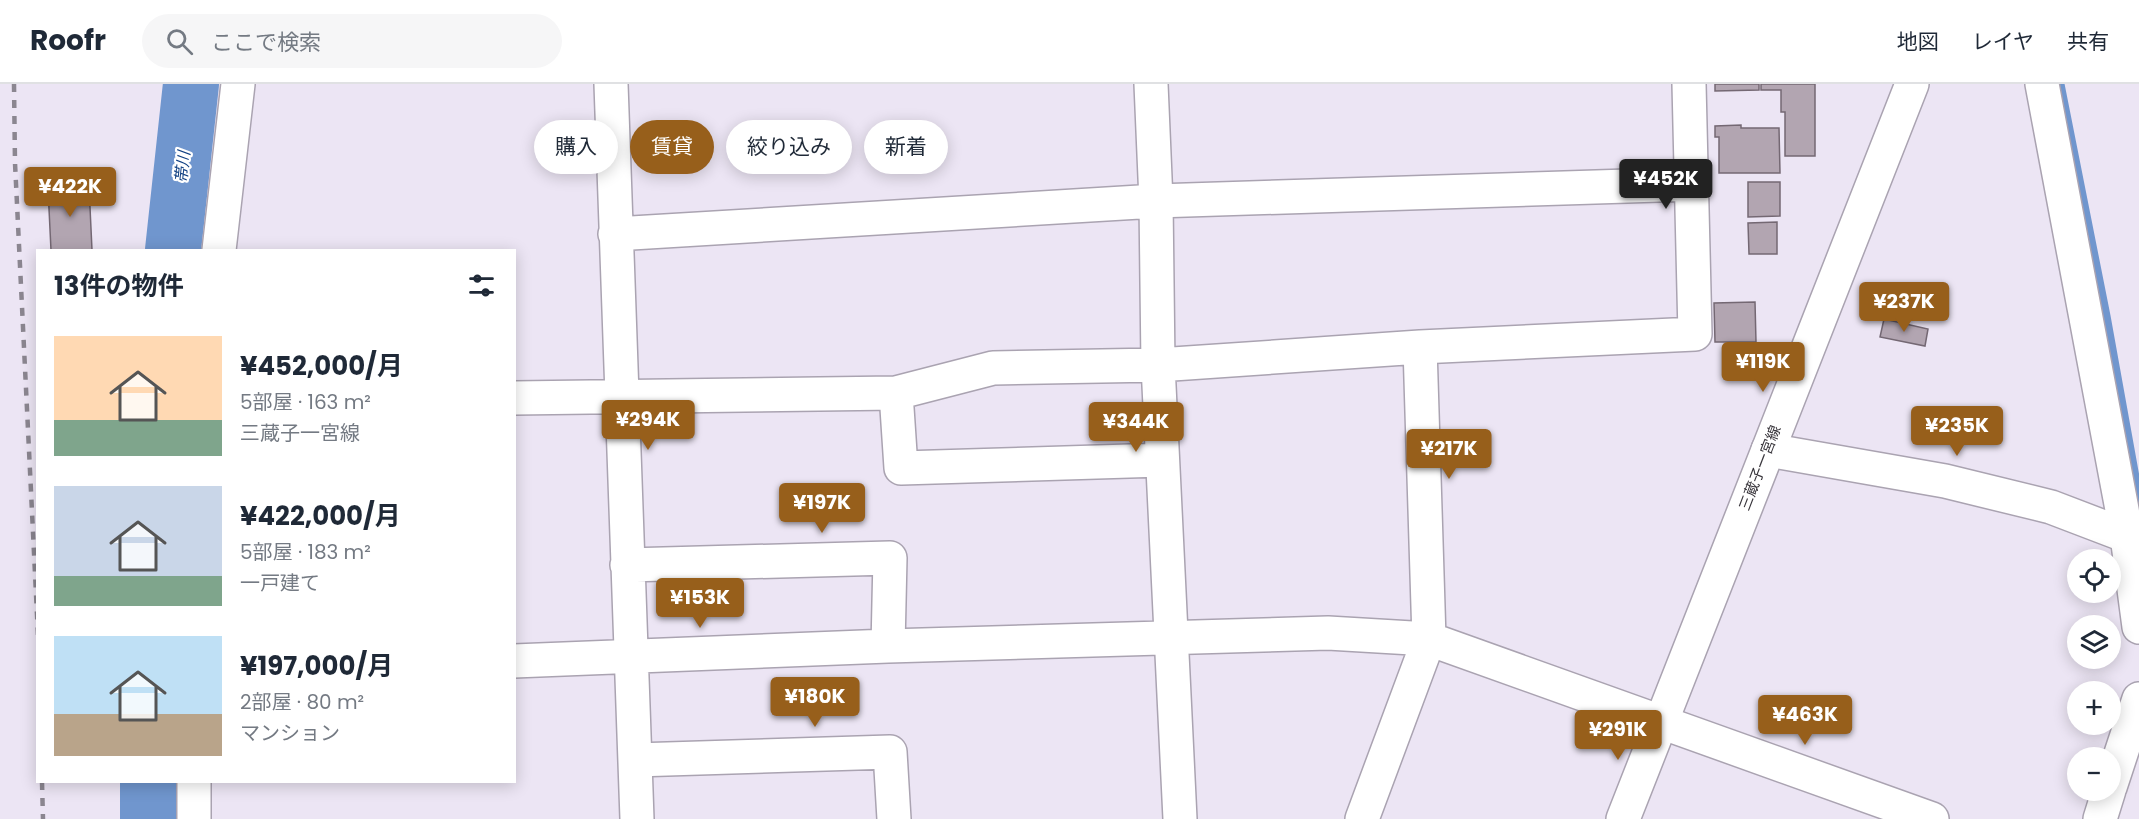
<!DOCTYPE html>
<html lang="ja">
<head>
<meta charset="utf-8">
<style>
  body { margin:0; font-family:Poppins,"Noto Sans JP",sans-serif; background:#f6f6f7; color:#1f2937; height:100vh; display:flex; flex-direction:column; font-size:22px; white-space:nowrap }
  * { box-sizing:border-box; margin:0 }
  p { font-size:20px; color:#747a83 }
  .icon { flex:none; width:33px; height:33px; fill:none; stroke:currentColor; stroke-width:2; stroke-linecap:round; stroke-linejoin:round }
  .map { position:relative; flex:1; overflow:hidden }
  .panel { position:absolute; left:36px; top:165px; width:480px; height:534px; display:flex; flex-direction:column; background:#fff; border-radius:0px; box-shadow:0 3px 15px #0003 }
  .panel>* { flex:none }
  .top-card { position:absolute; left:534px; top:36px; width:570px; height:54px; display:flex; gap:12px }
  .controls { position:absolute; left:2067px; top:465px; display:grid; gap:12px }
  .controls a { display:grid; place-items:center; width:54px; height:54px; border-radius:50%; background:#fff; box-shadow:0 3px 15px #0003; font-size:30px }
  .price { position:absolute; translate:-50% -51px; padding:0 14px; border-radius:6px; background:#975f1b; color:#fff; font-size:20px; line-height:39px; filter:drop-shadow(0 2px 3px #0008) }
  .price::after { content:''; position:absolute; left:50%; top:36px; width:18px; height:14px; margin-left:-9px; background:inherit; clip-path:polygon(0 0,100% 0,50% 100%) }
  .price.current { background:#222; color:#fff }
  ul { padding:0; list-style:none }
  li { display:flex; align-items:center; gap:18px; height:150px; padding:0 18px }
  li span { display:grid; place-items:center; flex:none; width:168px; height:120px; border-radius:0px; color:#555 }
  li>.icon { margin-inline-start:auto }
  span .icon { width:72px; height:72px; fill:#fffc; stroke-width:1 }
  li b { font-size:26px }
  h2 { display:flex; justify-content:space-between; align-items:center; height:72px; padding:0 18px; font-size:26px }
  .pill { padding:0 21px; border-radius:27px; background:#fff; box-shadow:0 3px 15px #0003; font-size:21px; line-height:54px }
  .pill.current { background:#975f1b; color:#fff }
  header { display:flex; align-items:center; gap:36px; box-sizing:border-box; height:84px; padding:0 30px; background:#fff; border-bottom:2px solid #e0e1e3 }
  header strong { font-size:28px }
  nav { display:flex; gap:33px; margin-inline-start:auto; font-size:21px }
  .search { width:420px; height:54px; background:#f6f6f7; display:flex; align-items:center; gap:15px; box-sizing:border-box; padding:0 21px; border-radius:33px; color:#747a83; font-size:22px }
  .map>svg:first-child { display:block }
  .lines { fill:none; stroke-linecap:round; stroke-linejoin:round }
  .stream { stroke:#7096ce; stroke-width:9 }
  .river { stroke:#7096ce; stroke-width:56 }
  .building { fill:#b2a5b1; stroke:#746873; stroke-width:1.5 }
  .street-casing { stroke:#aaa3b1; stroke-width:36 }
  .secondary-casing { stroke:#aaa3b1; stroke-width:36 }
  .street { stroke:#fff; stroke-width:33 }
  .secondary { stroke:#fff; stroke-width:33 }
  .rail { stroke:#8b8690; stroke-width:4.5; stroke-dasharray:8 8; stroke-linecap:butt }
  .labels { text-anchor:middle; stroke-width:4.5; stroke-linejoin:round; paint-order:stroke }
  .street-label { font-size:15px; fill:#38353b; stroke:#fff }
  .water-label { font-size:16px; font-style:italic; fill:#0f3f82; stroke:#fff }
</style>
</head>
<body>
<header>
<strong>Roofr</strong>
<div class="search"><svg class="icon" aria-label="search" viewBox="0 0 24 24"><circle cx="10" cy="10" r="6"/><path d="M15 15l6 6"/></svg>ここで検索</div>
<nav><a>地図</a><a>レイヤ</a><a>共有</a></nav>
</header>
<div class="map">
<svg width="2139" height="735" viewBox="0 0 2139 735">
  <rect width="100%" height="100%" fill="#ece5f4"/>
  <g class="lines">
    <!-- stream -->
    <path class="stream" d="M2060 0 2106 232 2139 415"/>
    <!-- river -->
    <path class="river" d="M173 166 191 0
      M148 735V698"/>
  </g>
  <!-- building -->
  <path class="building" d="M1715 0H1759V6L1715 7Z
    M1761 0H1815V72H1785V28H1781V6H1761Z
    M1741 41V44H1779L1780 89H1719V53H1715V42Z
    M1748 98H1780V132L1748 133Z
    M89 102 92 166H51L48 104Z
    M1777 138V170H1749L1748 139Z
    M1755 218 1756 258H1715L1714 219Z
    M1884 235 1928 245 1925 262 1880 253Z"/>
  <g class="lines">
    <!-- street casing -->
    <g class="street-casing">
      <path id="street" d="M611 0 637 735
        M1151 0 1156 117 1158 281 1180 735
        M2042 0 2127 452 2139 543
        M615 150 1156 117 1691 100
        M219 166 238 0
        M896 309 901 384 1162 376
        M514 314 896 309 993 284 1158 281 1420 263
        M1768 366 1945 397 2051 423 2127 452
        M627 481 890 474 888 562
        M514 577 888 562 1328 549 1429 555 1932 735
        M635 676 890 668 894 735
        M2110 703 2139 615
        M194 735V698
        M1362 735 1429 555 1420 263 1695 250 1689 0
        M2100 735 2109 706"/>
    </g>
    <!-- secondary casing -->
    <g class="secondary-casing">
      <path id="secondary" d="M1623 735 1912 0"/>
    </g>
    <!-- street -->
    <use href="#street" class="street"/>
    <!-- secondary -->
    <use href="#secondary" class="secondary"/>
    <!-- rail -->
    <path class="rail" d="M14 0 15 79 38 551
      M42 698 43 735"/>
  </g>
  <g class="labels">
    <!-- street labels -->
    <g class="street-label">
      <text transform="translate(1760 384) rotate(-69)" y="5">三蔵子一宮線</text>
    </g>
    <!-- water labels -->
    <g class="water-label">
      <text transform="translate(182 83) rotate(-84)" y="6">帯川</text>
    </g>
  </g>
</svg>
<div class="controls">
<a><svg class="icon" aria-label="locate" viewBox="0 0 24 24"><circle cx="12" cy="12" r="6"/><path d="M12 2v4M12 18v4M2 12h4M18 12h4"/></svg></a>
<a><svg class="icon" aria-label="layers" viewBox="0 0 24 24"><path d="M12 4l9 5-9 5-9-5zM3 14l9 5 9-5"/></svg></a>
<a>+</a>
<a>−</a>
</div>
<b class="price current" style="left:1666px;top:126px">¥452K</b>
<b class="price" style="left:70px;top:134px">¥422K</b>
<b class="price" style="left:1904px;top:249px">¥237K</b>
<b class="price" style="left:1763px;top:309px">¥119K</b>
<b class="price" style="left:648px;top:367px">¥294K</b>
<b class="price" style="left:1136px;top:369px">¥344K</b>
<b class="price" style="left:1957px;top:373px">¥235K</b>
<b class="price" style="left:1449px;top:396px">¥217K</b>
<b class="price" style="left:822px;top:450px">¥197K</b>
<b class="price" style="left:700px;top:545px">¥153K</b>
<b class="price" style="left:815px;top:644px">¥180K</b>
<b class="price" style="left:1805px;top:662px">¥463K</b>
<b class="price" style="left:1618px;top:677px">¥291K</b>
<div class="top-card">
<a class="pill">購入</a>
<a class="pill current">賃貸</a>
<a class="pill">絞り込み</a>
<a class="pill">新着</a>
</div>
<section class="panel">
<h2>13件の物件<svg class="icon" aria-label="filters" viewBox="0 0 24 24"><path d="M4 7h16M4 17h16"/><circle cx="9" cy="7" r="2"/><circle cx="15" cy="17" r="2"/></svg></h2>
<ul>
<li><span style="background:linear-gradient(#ffd9b3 70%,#7fa58c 0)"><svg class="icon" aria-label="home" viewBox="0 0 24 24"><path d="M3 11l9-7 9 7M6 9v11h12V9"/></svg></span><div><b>¥452,000/月</b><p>5部屋 · 163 m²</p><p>三蔵子一宮線</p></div></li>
<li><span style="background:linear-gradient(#c9d6e8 75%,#7fa58c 0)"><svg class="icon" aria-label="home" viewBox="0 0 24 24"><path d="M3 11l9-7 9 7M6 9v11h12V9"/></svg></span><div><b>¥422,000/月</b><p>5部屋 · 183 m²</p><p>一戸建て</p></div></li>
<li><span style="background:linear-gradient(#bfe0f5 65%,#b9a48a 0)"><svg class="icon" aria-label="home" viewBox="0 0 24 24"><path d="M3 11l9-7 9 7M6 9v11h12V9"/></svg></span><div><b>¥197,000/月</b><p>2部屋 · 80 m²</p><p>マンション</p></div></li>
</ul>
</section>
</div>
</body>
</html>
